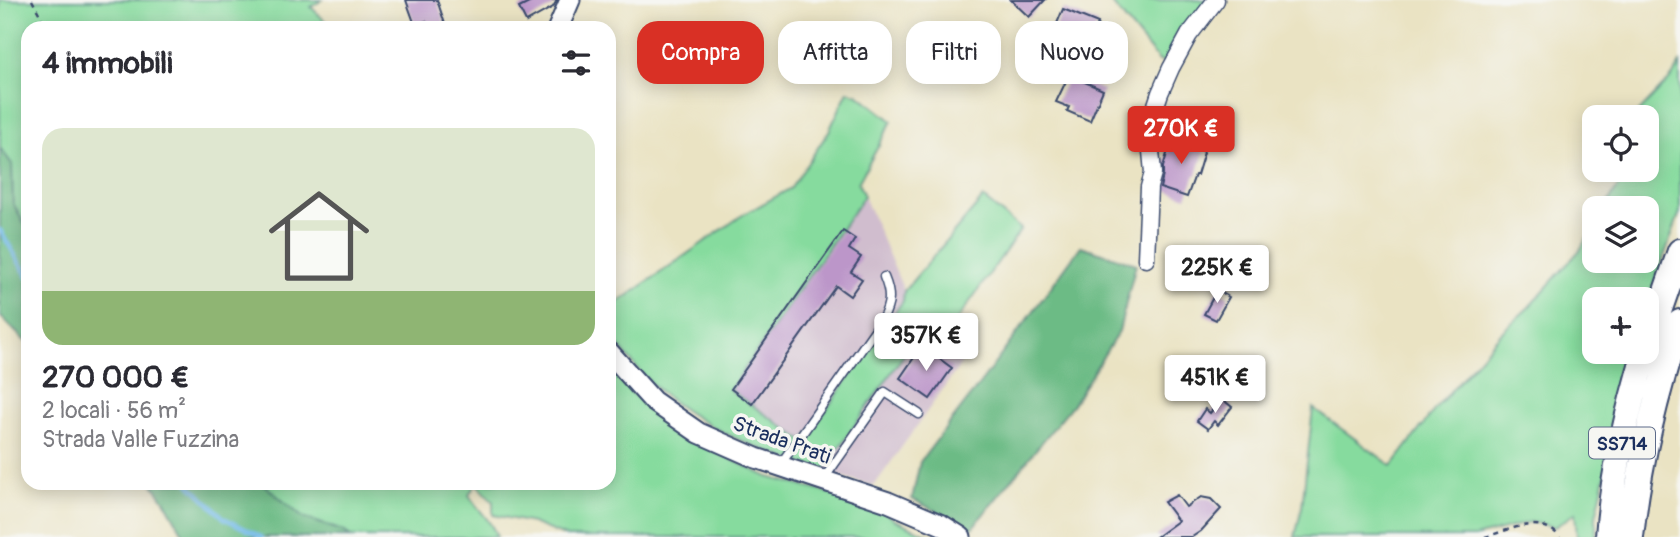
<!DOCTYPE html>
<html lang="it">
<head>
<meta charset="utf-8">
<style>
  body { margin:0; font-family:Pangolin,sans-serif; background:#f2f2f3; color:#2b2b33; height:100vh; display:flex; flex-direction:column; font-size:26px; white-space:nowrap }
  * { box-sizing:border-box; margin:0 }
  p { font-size:23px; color:#7c7c81 }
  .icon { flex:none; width:38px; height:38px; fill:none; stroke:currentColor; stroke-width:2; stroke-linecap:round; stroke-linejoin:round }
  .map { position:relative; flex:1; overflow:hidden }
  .side { position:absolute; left:21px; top:21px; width:595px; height:469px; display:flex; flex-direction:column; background:#fff; border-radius:21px; box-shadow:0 4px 18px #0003 }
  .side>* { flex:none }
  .guide { position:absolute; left:637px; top:21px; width:665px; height:63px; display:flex; gap:14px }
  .fabs { position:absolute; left:1582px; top:105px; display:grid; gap:14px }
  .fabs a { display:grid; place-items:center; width:77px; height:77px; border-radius:14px; background:#fff; box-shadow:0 4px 18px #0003; font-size:35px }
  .price { position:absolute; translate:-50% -60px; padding:0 16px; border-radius:7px; background:#fff; color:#222; font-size:23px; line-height:46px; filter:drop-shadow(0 2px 4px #0008) }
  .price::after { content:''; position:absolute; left:50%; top:42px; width:21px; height:16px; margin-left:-10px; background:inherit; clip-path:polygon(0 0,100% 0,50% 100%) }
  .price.current { background:#d93025; color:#fff }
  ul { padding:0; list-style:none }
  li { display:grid; align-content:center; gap:14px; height:371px; padding:0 21px }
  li+li { border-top:2px solid #e1e1e2 }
  li span { display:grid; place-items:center; height:217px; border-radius:21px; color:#555 }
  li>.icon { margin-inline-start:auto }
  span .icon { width:126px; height:126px; fill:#fffc; stroke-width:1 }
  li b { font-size:30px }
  h2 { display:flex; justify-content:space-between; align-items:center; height:84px; padding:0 21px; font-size:30px }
  .tag { padding:0 24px; border-radius:21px; background:#fff; box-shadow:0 4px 18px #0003; font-size:24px; line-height:63px }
  .tag.current { background:#d93025; color:#fff }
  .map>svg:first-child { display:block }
  .industrial { fill:#d0bdce }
  .green { fill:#86db9e; stroke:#50857e; stroke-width:2 }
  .forest { fill:#6cbb85; stroke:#447572; stroke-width:2 }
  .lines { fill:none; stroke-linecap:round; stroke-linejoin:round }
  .stream { stroke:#6fb9e8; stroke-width:4.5 }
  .building { fill:#bc96c9 }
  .service-casing { stroke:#3a4a6d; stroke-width:11 }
  .minor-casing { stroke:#3a4a6d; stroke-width:19 }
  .tertiary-casing { stroke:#3a4a6d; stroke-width:23 }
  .trunk-casing { stroke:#3a4a6d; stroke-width:28 }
  .path { stroke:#3a4a6d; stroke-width:2.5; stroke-dasharray:5 5; stroke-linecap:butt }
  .service { stroke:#fff; stroke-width:8 }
  .minor { stroke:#fff; stroke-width:16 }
  .tertiary { stroke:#fff; stroke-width:19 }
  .trunk { stroke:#fff; stroke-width:24 }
  .labels { text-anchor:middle; stroke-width:7; stroke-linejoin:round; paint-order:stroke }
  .shield { fill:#f6f6f2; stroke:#5d6b8a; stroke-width:2 }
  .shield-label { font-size:19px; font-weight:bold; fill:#1b2f5e }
  .street-label { font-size:21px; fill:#1b2f5e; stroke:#f6f6f2 }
</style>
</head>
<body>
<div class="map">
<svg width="1680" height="537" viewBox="0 0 1680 537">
  <rect width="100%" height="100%" fill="#f6f6f2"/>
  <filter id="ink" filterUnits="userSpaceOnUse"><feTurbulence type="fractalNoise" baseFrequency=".0143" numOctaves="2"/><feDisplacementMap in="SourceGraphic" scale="14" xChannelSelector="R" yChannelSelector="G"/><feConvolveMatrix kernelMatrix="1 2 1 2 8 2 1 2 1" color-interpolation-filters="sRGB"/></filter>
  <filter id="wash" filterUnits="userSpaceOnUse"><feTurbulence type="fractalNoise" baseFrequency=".00686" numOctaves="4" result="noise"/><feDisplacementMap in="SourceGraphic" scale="28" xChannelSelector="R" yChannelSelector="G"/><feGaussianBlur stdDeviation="1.57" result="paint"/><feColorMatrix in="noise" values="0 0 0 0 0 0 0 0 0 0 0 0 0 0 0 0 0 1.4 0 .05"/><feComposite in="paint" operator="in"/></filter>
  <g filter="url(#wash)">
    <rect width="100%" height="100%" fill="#eae3c3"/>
    <!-- industrial -->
    <path class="industrial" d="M864 196 904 291 905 296 903 301 804 441 729 390Z
      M921 329 963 361 874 486 823 471Z"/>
    <!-- green -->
    <path class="green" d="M0 0H322L311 7 332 28H28V230L13 203 12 164 0 148Z
      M1109 0H1209L1167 61H1159Z
      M1680 63V212L1647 303V299H1594V352H1633L1596 516V537H1577L1575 513 1555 527 1530 522 1475 537H1295L1302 507 1313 408 1392 466 1436 408 1501 333 1529 307 1580 250 1594 226V261H1647V208H1605L1628 170H1647V117H1634L1672 77Z
      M848 91 859 95 892 121 858 183 864 196 730 390 804 441 903 301 904 291 983 198 1021 229 941 343 921 330 823 471C761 450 699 429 651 383 636 368 622 350 609 334V309L741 216 791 188 829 131Z
      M609 365 632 393 685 437 768 477 844 497 883 511 895 520 933 537H567L532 523 493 515V502L476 483 469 495C479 512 490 518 497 537H351L345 532 302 517 262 483H609Z"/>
    <!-- forest -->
    <path class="forest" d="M0 148 12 164 13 203 28 230V344L0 316Z
      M1081 246 1136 264 1119 331 1073 404 969 532 942 514 912 499 920 462 985 377Z
      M152 483H262L302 517 345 532 351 537H185L164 500Z"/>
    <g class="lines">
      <!-- stream -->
      <path class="stream" d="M0 230 28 277
        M188 483 224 518 261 537"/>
    </g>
    <g id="blocks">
      <!-- building -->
      <path class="building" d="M406 0H437L445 24 434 28H429L426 21 415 25Z
        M535 0H557L553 7 526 22 519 8Z
        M1011 0H1045L1029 17Z
        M1063 9 1098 23 1087 48 1075 44 1074 47 1051 38Z
        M1069 75 1103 90 1090 121 1067 111 1069 107 1056 102Z
        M1173 134 1186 138 1204 152 1197 175H1195L1187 197 1160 188 1163 175V167Z
        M843 231 855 239 849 249 861 257 851 272 862 279 850 296 836 286 752 404 731 389Z
        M1217 290 1229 297 1216 320 1204 314Z
        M922 346 952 368 930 399 900 378Z
        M1222 399 1232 407 1218 425 1214 421 1208 429 1197 421 1205 409 1210 413Z
        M1177 495 1186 507 1201 497 1211 499 1221 509 1201 531 1192 537H1156L1178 521 1164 502Z"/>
    </g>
  </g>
  <g filter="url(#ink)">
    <use href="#blocks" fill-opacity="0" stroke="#3a4a6d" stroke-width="2"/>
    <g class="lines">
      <!-- service casing -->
      <g class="service-casing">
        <path id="service" d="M780 465 882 320C891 303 891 294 884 277
          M823 480 885 392 919 414"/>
      </g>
      <!-- minor casing -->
      <g class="minor-casing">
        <path id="minor" d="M1146 259 1149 187 1153 173 1150 140 1152 117 1160 93 1171 68 1189 35 1216 0"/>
      </g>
      <!-- tertiary casing -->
      <g class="tertiary-casing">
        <path id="tertiary" d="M558 28 570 0
          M609 352 653 401 699 433 756 458 888 502 942 525 961 537"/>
      </g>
      <!-- trunk casing -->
      <g class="trunk-casing">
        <path id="trunk" d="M1647 346 1680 251
          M1608 537C1612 474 1627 412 1645 352
          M1631 537C1639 463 1656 392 1680 322"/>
      </g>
      <!-- path -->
      <path class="path" d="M32 0 47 28
        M1485 537C1509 530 1541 514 1560 537"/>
      <!-- service -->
      <use href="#service" class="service"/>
      <!-- minor -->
      <use href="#minor" class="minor"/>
      <!-- tertiary -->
      <use href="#tertiary" class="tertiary"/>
      <!-- trunk -->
      <use href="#trunk" class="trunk"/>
    </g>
  </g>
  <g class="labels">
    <!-- shield labels -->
    <rect class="shield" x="1589" y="427.5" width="66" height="31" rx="5"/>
    <g class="shield-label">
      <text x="1622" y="450">SS714</text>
    </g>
    <!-- street labels -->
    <g class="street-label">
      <text transform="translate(782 440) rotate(20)" y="7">Strada Prati</text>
    </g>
  </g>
</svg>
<div class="fabs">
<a><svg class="icon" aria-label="locate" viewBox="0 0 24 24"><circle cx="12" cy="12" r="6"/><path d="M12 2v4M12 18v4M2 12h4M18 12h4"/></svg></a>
<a><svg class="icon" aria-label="layers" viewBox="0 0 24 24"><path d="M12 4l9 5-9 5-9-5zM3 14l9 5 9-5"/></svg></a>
<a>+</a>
</div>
<b class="price current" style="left:1181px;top:166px">270K €</b>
<b class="price" style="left:1217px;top:305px">225K €</b>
<b class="price" style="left:926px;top:373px">357K €</b>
<b class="price" style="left:1215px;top:415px">451K €</b>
<div class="guide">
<a class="tag current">Compra</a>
<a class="tag">Affitta</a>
<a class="tag">Filtri</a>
<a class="tag">Nuovo</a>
</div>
<section class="side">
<h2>4 immobili<svg class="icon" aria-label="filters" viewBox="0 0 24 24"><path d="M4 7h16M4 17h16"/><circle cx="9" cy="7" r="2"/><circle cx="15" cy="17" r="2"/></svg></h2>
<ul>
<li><span style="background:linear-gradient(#dfe7d0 75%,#8fb573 0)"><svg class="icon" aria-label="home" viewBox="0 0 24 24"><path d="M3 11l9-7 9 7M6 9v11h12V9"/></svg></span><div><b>270 000 €</b><p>2 locali · 56 m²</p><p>Strada Valle Fuzzina</p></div></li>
</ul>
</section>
</div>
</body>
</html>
